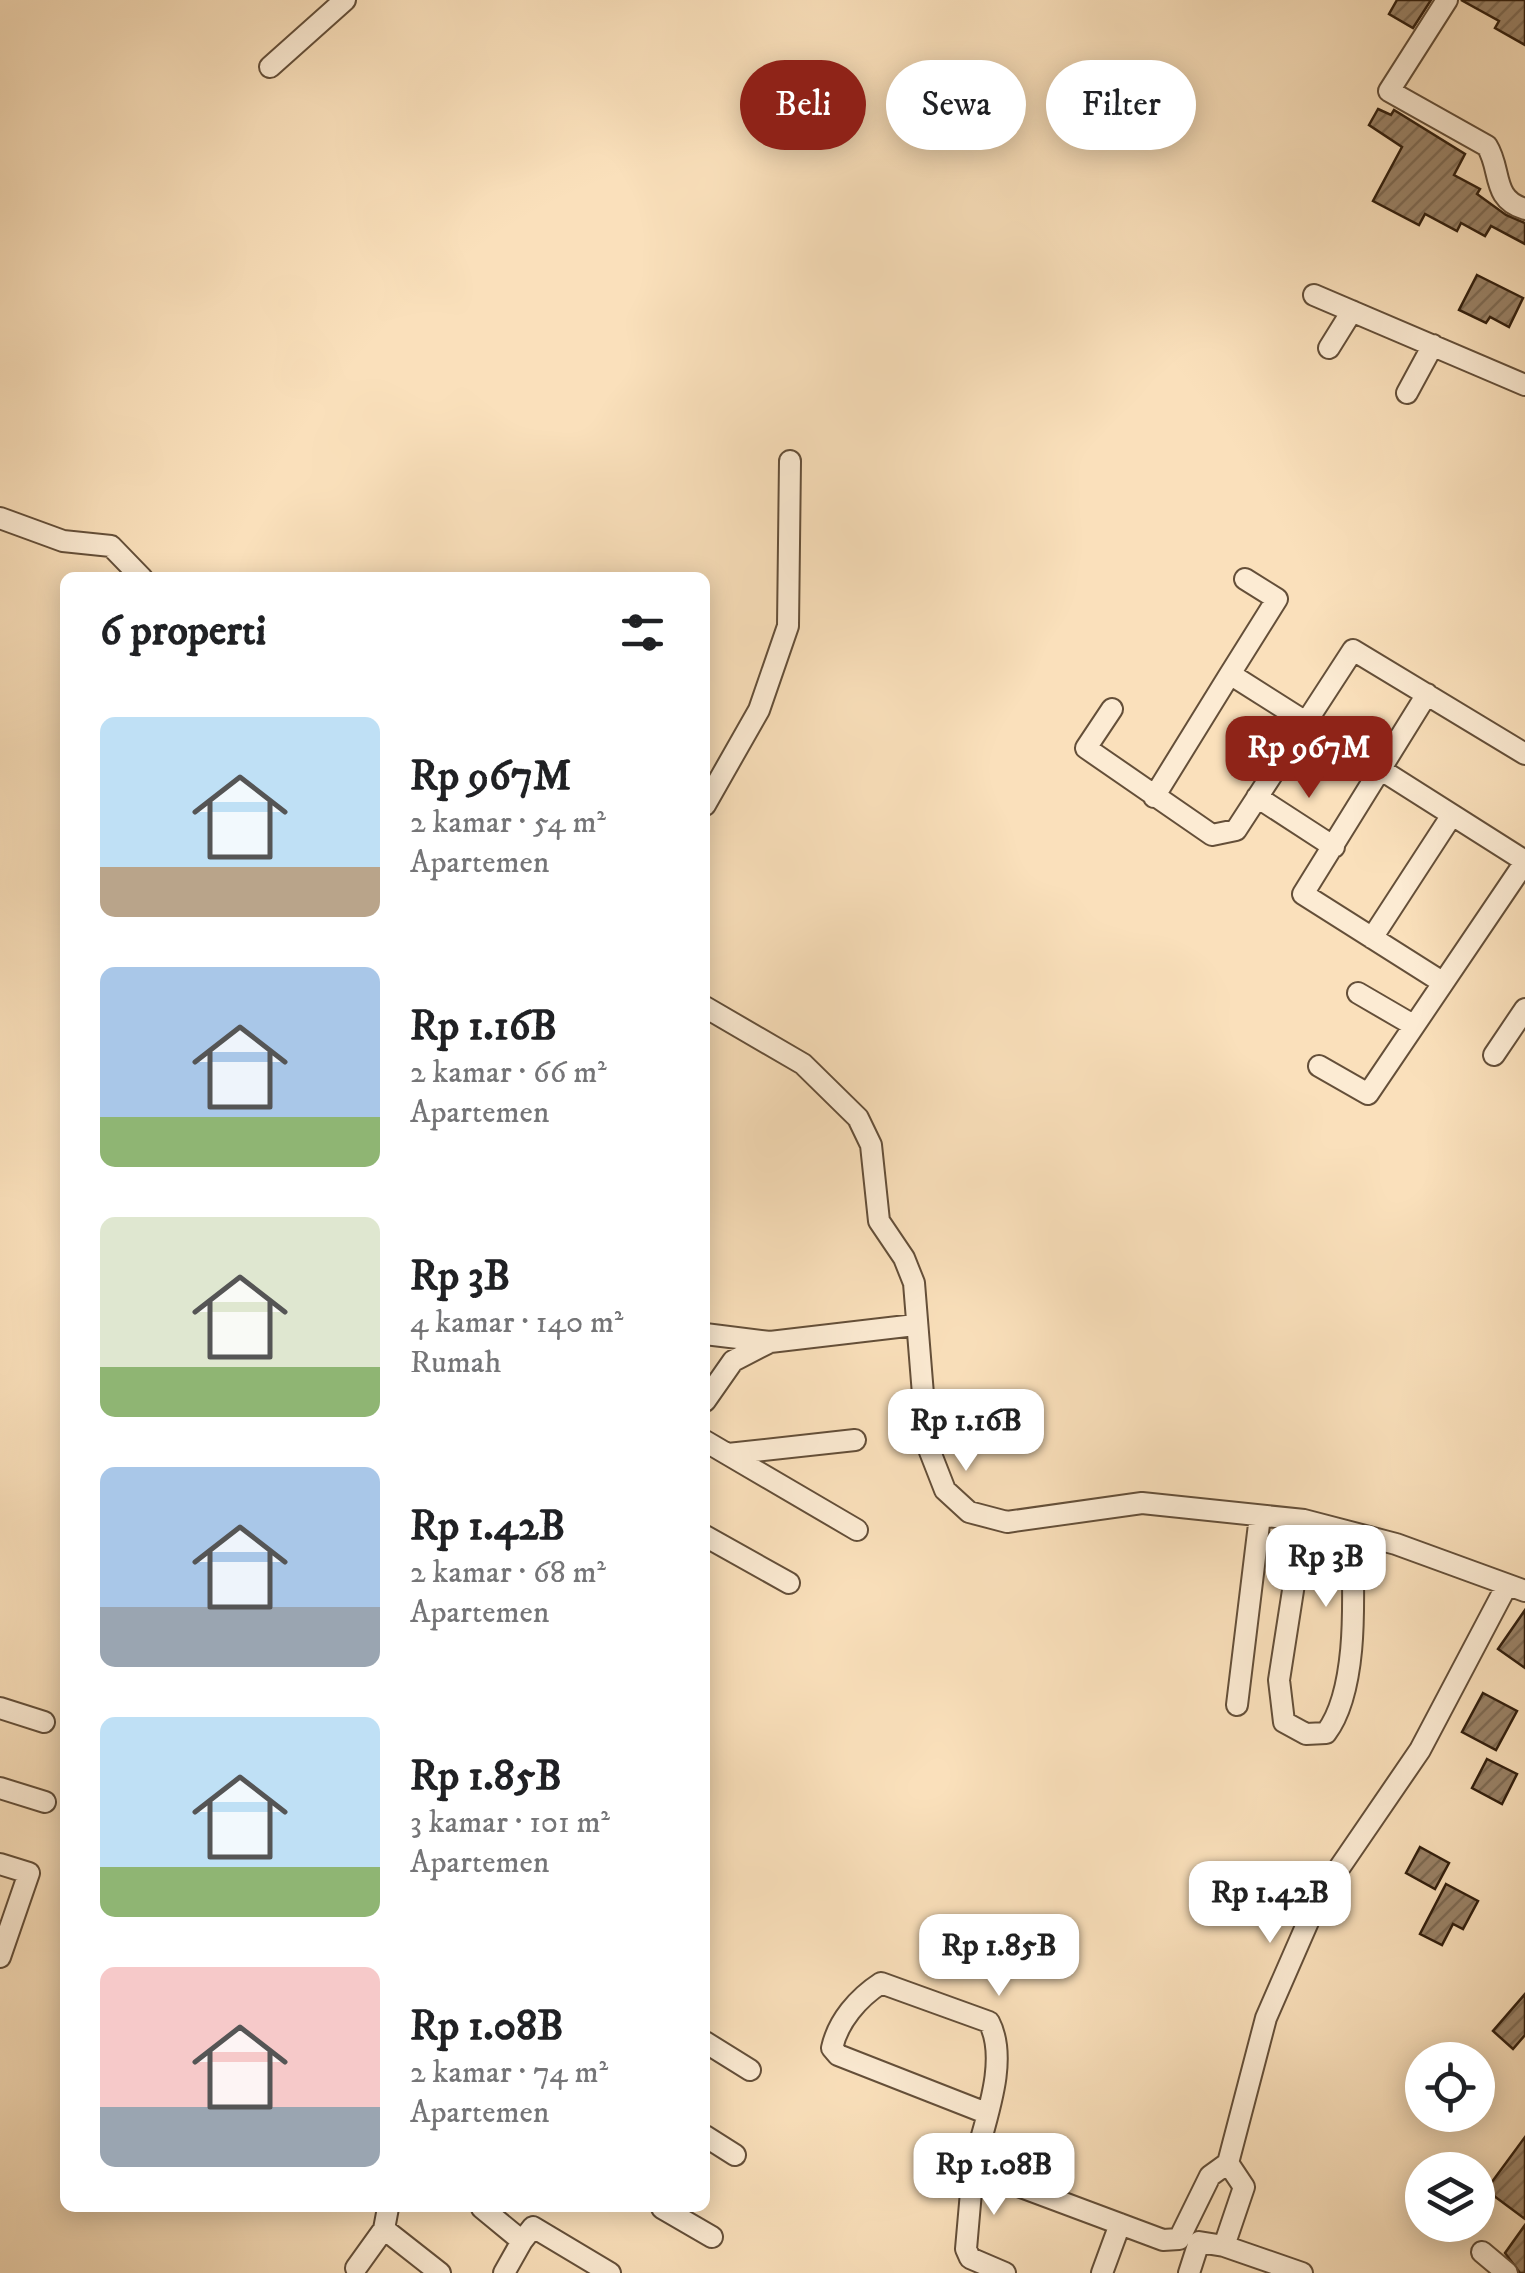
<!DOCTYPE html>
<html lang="id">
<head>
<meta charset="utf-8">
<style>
  body { margin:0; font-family:"IM FELL DW Pica",serif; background:#f6f6f6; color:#202124; height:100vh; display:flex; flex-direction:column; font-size:38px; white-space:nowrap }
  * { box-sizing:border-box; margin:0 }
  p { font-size:32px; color:#757577 }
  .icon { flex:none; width:55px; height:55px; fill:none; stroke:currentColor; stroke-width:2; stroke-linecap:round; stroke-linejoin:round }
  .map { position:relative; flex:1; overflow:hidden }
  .sheet { position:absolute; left:60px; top:572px; width:650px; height:1640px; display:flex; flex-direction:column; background:#fff; border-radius:15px; box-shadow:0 5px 25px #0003 }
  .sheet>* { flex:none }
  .banner { position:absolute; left:740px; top:60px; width:635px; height:90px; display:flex; gap:20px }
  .controls { position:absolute; left:1405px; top:2042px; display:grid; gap:20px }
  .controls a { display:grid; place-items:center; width:90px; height:90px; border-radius:50%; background:#fff; box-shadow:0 5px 25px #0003; font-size:50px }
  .price { position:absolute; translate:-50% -85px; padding:0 22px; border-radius:20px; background:#fff; color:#222; font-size:32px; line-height:65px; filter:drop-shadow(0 2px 5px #0008) }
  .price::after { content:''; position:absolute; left:50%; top:60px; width:30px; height:22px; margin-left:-15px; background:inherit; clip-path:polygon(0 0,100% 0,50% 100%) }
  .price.selected { background:#8f2418; color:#fff }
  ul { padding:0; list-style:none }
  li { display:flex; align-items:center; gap:30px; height:250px; padding:0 40px }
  li span { display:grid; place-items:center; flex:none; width:280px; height:200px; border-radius:15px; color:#555 }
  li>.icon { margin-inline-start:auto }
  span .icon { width:120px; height:120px; fill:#fffc; stroke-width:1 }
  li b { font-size:42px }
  h2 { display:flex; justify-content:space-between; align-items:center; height:120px; padding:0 40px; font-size:42px }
  .tag { padding:0 35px; border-radius:45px; background:#fff; box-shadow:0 5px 25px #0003; font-size:35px; line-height:90px }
  .tag.selected { background:#8f2418; color:#fff }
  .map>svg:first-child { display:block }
  .building { fill:url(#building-hatch); stroke:#321f0e; stroke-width:2.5 }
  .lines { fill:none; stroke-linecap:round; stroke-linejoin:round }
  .minor-casing { stroke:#644f39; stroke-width:24 }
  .minor { stroke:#fcebd3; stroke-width:20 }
</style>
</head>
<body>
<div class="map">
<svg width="1525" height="2273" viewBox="0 0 1525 2273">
  <defs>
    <pattern id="building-hatch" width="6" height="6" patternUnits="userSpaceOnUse" patternTransform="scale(2.5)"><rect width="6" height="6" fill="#9a8368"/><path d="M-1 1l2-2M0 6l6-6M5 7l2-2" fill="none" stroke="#7e6b54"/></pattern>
  </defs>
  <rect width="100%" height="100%" fill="#fae0bb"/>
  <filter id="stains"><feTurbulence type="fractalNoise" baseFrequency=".002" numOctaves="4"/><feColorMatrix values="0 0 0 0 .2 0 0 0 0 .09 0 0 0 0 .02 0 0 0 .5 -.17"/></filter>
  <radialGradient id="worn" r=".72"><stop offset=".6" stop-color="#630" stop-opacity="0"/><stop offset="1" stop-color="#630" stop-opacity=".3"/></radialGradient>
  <!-- building -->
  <path class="building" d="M1397 0H1431L1413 28 1389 14Z
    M1461 0H1525V45L1495 28 1499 21Z
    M1378 109 1391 115 1394 110 1465 154 1454 175 1480 189 1477 194 1506 215 1525 223V244L1491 226 1485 236 1461 223 1457 231 1425 214 1419 225 1373 201 1402 147 1369 125Z
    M1477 275 1523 298 1509 327 1490 317 1486 323 1459 310Z
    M1525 1610V1668L1498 1649Z
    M1483 1693 1517 1711 1496 1750 1462 1732Z
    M1487 1759 1517 1774 1502 1804 1472 1788Z
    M1420 1847 1449 1863 1435 1889 1406 1873Z
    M1446 1884 1478 1901 1463 1929 1453 1924 1442 1945 1420 1934Z
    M1525 1994V2035L1513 2049 1493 2031Z
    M1525 2137V2219L1486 2190Z
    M1525 2225V2273H1520L1505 2253Z"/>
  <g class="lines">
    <!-- minor casing -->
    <g class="minor-casing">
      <path id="minor" d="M1447 0 1389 91 1487 146C1502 170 1491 199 1525 209
        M270 67 345 0
        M1314 295 1525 385
        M1329 348 1352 311
        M1407 393 1433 345
        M0 518 63 541 111 546 142 578
        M1245 579 1277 599 1230 674 1525 861
        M1427 694 1303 894 1442 982
        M1112 709 1086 748 1212 835 1236 830 1353 650 1525 754
        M1154 797 1230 674
        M1257 797 1334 847
        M705 805 759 710 788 626 790 461
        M1372 938 1452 815
        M1358 993 1413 1025
        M705 1007 803 1064 858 1118 871 1145 879 1221 904 1258 914 1283 927 1444 945 1490 969 1512 1007 1522 1142 1503 1304 1520 1396 1544 1525 1591
        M1494 1055 1525 1009
        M1319 1066 1368 1094 1525 862
        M705 1334 770 1342
        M705 1401 733 1361 770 1342 915 1325
        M705 1441 857 1530
        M728 1454 855 1440
        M1304 1520 1279 1680 1284 1722 1306 1734 1326 1733C1360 1688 1353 1589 1352 1534
        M705 1536 789 1583
        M1237 1705 1260 1516
        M0 1708 44 1722
        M0 1788 45 1802
        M0 1864 29 1873 0 1957
        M705 2042 750 2070
        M986 2113 838 2055 832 2048C838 2021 858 1998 881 1983L989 2022C1010 2062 983 2125 973 2169L1163 2240 1179 2239 1210 2176 1228 2163
        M705 2136 735 2155
        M973 2169 966 2249 970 2258 1005 2273
        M482 2208 522 2241 533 2227 610 2273
        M662 2208 712 2237
        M384 2229 440 2273
        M1482 2252 1507 2273
        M356 2268 384 2229 388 2208
        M504 2273 522 2241
        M1102 2273 1120 2224
        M1189 2273 1199 2242 1224 2246
        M1302 2273 1224 2246 1244 2187 1228 2163 1266 2018 1318 1899 1420 1750 1507 1585"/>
    </g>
    <!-- minor -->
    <use href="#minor" class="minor"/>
  </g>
  <rect width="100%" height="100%" filter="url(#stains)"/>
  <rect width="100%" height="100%" fill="url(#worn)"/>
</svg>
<div class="controls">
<a><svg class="icon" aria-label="locate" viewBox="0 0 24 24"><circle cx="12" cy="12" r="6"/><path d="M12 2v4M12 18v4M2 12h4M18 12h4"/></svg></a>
<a><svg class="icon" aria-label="layers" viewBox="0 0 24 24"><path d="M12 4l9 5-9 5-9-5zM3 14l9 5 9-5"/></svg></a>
</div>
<b class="price selected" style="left:1309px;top:801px">Rp 967M</b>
<b class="price" style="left:966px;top:1474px">Rp 1.16B</b>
<b class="price" style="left:1326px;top:1610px">Rp 3B</b>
<b class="price" style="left:1270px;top:1946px">Rp 1.42B</b>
<b class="price" style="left:999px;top:1999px">Rp 1.85B</b>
<b class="price" style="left:994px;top:2218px">Rp 1.08B</b>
<div class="banner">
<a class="tag selected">Beli</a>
<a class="tag">Sewa</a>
<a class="tag">Filter</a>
</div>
<section class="sheet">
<h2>6 properti<svg class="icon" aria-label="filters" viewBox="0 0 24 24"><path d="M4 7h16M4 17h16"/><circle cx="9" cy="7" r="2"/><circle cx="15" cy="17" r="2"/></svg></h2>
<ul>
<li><span style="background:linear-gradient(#bfe0f5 75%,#b9a48a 0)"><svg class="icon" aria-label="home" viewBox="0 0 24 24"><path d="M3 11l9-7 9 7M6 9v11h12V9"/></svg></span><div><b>Rp 967M</b><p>2 kamar · 54 m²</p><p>Apartemen</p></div></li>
<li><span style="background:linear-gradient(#a9c7e8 75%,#8fb573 0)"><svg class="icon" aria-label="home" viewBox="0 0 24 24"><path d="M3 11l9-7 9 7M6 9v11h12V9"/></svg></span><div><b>Rp 1.16B</b><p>2 kamar · 66 m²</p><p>Apartemen</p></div></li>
<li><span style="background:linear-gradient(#dfe7d0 75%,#8fb573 0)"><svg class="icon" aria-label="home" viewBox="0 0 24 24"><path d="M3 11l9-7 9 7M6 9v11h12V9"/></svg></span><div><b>Rp 3B</b><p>4 kamar · 140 m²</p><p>Rumah</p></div></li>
<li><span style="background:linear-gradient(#a9c7e8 70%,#9aa5b1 0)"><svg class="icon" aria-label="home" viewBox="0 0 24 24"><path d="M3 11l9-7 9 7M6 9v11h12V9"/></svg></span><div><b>Rp 1.42B</b><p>2 kamar · 68 m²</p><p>Apartemen</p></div></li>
<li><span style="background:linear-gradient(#bfe0f5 75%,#8fb573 0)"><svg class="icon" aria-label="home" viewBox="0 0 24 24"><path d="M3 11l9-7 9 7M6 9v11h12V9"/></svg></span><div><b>Rp 1.85B</b><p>3 kamar · 101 m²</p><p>Apartemen</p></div></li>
<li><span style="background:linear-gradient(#f6c9c9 70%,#9aa5b1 0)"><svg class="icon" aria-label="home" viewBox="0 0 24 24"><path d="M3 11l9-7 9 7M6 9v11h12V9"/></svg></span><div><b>Rp 1.08B</b><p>2 kamar · 74 m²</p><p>Apartemen</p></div></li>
</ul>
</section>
</div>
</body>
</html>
